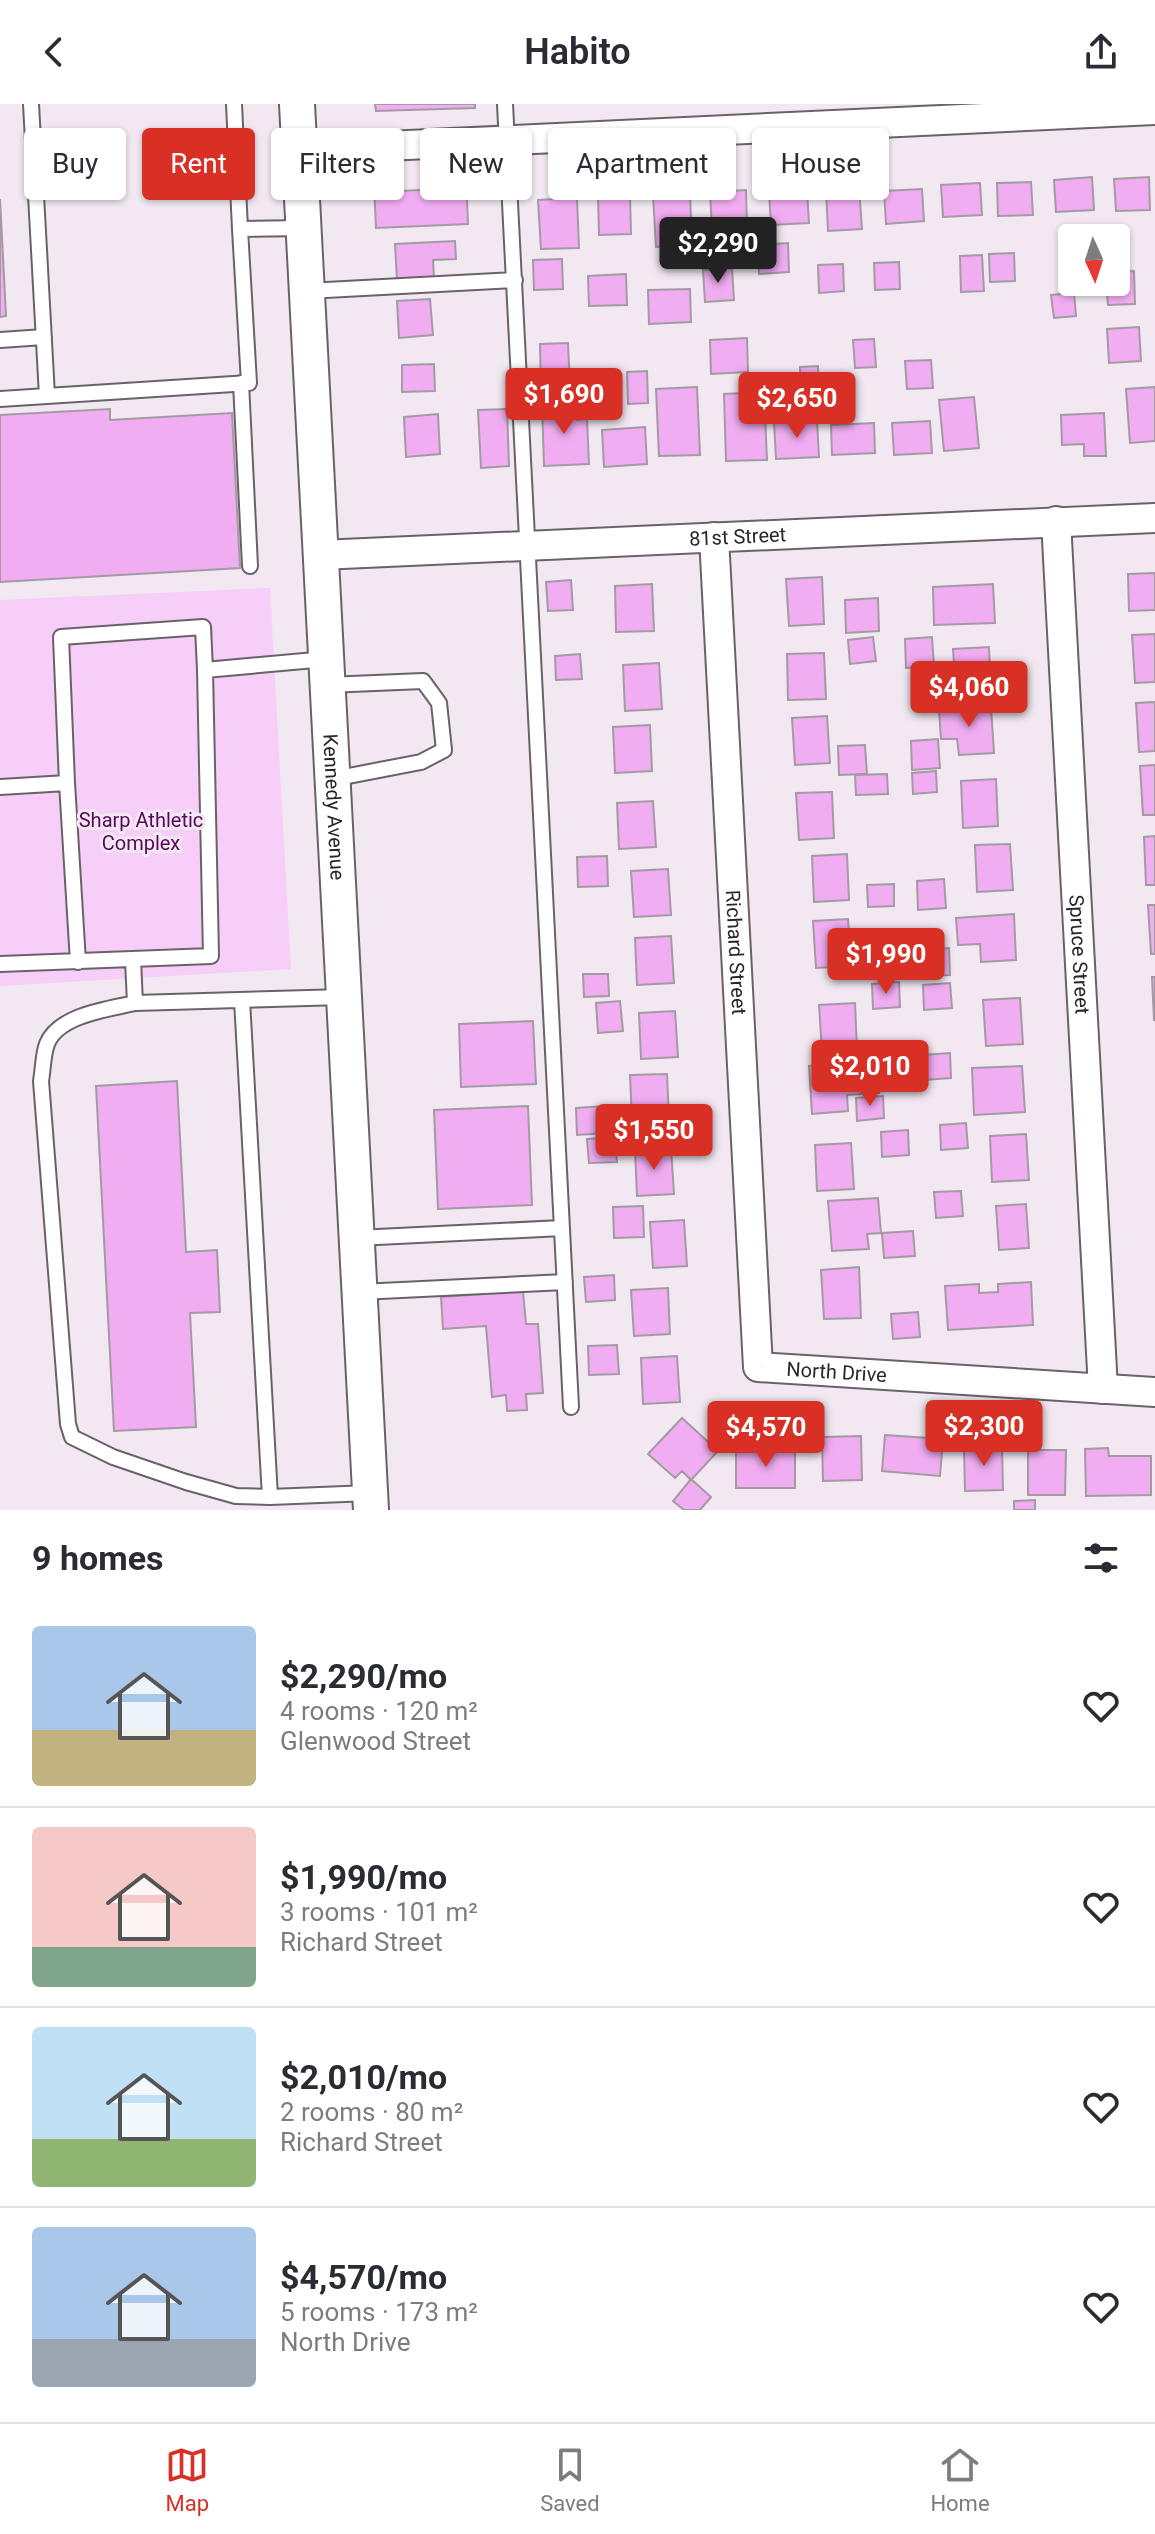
<!DOCTYPE html>
<html lang="en">
<head>
<meta charset="utf-8">
<style>
  body { margin:0; font-family:Roboto,sans-serif; background:#f2f2f3; color:#2b2b33; height:100vh; display:flex; flex-direction:column; font-size:30px; white-space:nowrap }
  * { box-sizing:border-box; margin:0 }
  p { font-size:26px; color:#7c7c81 }
  .icon { flex:none; width:44px; height:44px; fill:none; stroke:currentColor; stroke-width:2; stroke-linecap:round; stroke-linejoin:round }
  .map { position:relative; height:1406px; overflow:hidden }
  .panel { display:flex; flex-direction:column; background:#fff; flex:1 }
  .panel>* { flex:none }
  .hud { position:absolute; left:24px; top:24px; width:1108px; height:72px; display:flex; gap:16px }
  .needle { width:52px; rotate:177deg }
  .fabs { position:absolute; left:1058px; top:120px; display:grid; gap:16px }
  .fabs a { display:grid; place-items:center; width:72px; height:72px; border-radius:8px; background:#fff; box-shadow:0 2px 6px #0004; font-size:40px }
  .price { position:absolute; translate:-50% -68px; padding:0 18px; border-radius:8px; background:#d93025; color:#fff; font-size:26px; line-height:52px; filter:drop-shadow(0 2px 4px #0008) }
  .price::after { content:''; position:absolute; left:50%; top:48px; width:24px; height:18px; margin-left:-12px; background:inherit; clip-path:polygon(0 0,100% 0,50% 100%) }
  .price.selected { background:#222; color:#fff }
  ul { padding:0; list-style:none }
  li { display:flex; align-items:center; gap:24px; height:200px; padding:0 32px }
  li+li { border-top:2px solid #e1e1e2 }
  li span { display:grid; place-items:center; flex:none; width:224px; height:160px; border-radius:8px; color:#555 }
  li>.icon { margin-inline-start:auto }
  span .icon { width:96px; height:96px; fill:#fffc; stroke-width:1 }
  li b { font-size:34px }
  h2 { display:flex; justify-content:space-between; align-items:center; height:96px; padding:0 32px; font-size:34px }
  .pill { padding:0 28px; border-radius:8px; background:#fff; box-shadow:0 2px 6px #0004; font-size:28px; line-height:72px }
  .pill.selected { background:#d93025; color:#fff }
  header { display:flex; justify-content:space-between; align-items:center; height:104px; padding:0 32px; background:#fff; font-size:36px; font-weight:600 }
  .menu { display:flex; justify-content:space-around; align-items:center; height:112px; border-top:2px solid #e1e1e2; background:#fff; font-size:22px; color:#7c7c81 }
  .menu a { display:grid; justify-items:center; gap:4px }
  .menu .selected { color:#d93025 }
  .map>svg:first-child { display:block }
  .green { fill:#f7cef7 }
  .building { fill:#f1adf2; stroke:#a39aa3; stroke-width:2 }
  .lines { fill:none; stroke-linecap:round; stroke-linejoin:round }
  .service-casing { stroke:#6a626a; stroke-width:18 }
  .minor-casing { stroke:#6a626a; stroke-width:32 }
  .tertiary-casing { stroke:#6a626a; stroke-width:38 }
  .service { stroke:#fff; stroke-width:14 }
  .minor { stroke:#fff; stroke-width:28 }
  .tertiary { stroke:#fff; stroke-width:34 }
  .labels { text-anchor:middle; stroke-width:6; stroke-linejoin:round; paint-order:stroke }
  .street-label { font-size:20px; fill:#292629; stroke:#f2e8f2 }
  .park-label { font-size:20px; fill:#59055d; stroke:#f2e8f2 }
</style>
</head>
<body>
<header><svg class="icon" aria-label="back" viewBox="0 0 24 24"><path d="M15 5l-7 7 7 7"/></svg>Habito<svg class="icon" aria-label="share" viewBox="0 0 24 24"><path d="M12 15V3M7 8l5-5 5 5M5 13v7h14v-7"/></svg></header>
<div class="map">
<svg width="1155" height="1406" viewBox="0 0 1155 1406">
  <rect width="100%" height="100%" fill="#f2e8f2"/>
  <!-- green -->
  <path class="green" d="M270 484 291 865 0 882V496Z"/>
  <!-- building -->
  <path class="building" d="M375 0H475V4L376 7Z
    M1092 73 1094 106 1056 108 1054 76Z
    M1149 73 1150 106 1116 107 1114 75Z
    M466 74 468 120 376 124 374 80 402 79V87L437 85 436 75Z
    M1031 78 1033 111 998 112 997 79Z
    M980 79 982 111 943 113 941 81Z
    M859 83 862 125 828 127 826 85Z
    M922 85 924 117 886 120 884 87Z
    M746 86 747 124 712 126 710 88Z
    M807 87 809 119 771 121 769 89Z
    M690 89 692 141 656 143 653 91Z
    M630 91 631 130 599 131 598 92Z
    M577 94 579 144 541 145 538 96Z
    M0 95 6 212 0 213Z
    M455 137 456 155 433 156 434 174 397 176 395 140Z
    M788 139 789 168 759 170 758 141Z
    M1014 149 1015 177 990 178 989 150Z
    M982 151 984 187 961 188 960 152Z
    M562 155 563 185 534 186 533 156Z
    M899 158 900 185 875 186 874 159Z
    M843 160 844 187 819 189 818 161Z
    M732 164 734 196 705 198 703 166Z
    M1134 167 1135 200 1108 201 1106 178H1116V168Z
    M626 170 627 201 589 202 588 172Z
    M690 185 691 218 649 220 648 186Z
    M1074 189 1076 212 1054 214 1051 191Z
    M430 195 433 231 399 234 397 197Z
    M1139 223 1141 257 1109 259 1107 225Z
    M747 234 748 268 711 270 710 236Z
    M874 235 876 263 855 264 853 236Z
    M568 239 570 283 541 285 540 240Z
    M931 256 933 284 907 285 905 257Z
    M434 260 435 287 402 288V261Z
    M818 262 819 287 801 288 800 263Z
    M647 267 648 299 628 300 627 268Z
    M697 283 700 351 659 352 656 285Z
    M1155 283V337L1130 339 1126 285Z
    M764 288 767 356 726 357 724 290Z
    M974 293 979 344 944 347 939 296Z
    M577 299V316L587 315 589 360 544 362 542 300Z
    M110 305V316L232 309 240 464 0 478V311Z
    M507 305 509 362 481 364 478 306Z
    M1104 309 1106 352H1084V340L1062 341 1061 311Z
    M438 310 440 350 406 353 404 313Z
    M817 316 819 353 776 355 774 319Z
    M930 317 932 349 894 351 892 319Z
    M874 319 875 349 832 351 831 321Z
    M645 323 647 360 604 363 602 326Z
    M1155 469V506L1129 507 1128 470Z
    M822 473 824 520 789 522 786 475Z
    M571 476 573 506 548 507 546 478Z
    M652 480 654 527 616 528 615 482Z
    M993 480 995 519 934 521 933 483Z
    M878 494 879 527 846 529 845 496Z
    M1155 530V578L1135 579 1132 531Z
    M873 533 876 557 850 560 848 536Z
    M932 533 934 562 906 564 905 535Z
    M989 543 991 589 956 591 953 545Z
    M824 549 826 595 788 596 787 550Z
    M580 550 582 575 556 576 555 552Z
    M659 559 662 605 625 607 623 561Z
    M1155 598V647L1139 648 1136 599Z
    M991 603 994 649 959 651 957 635H941L939 606Z
    M827 612 830 659 795 661 792 614Z
    M650 621 652 667 615 669 613 623Z
    M938 635 940 664 912 666 911 637Z
    M865 641 867 670 839 671 838 642Z
    M1155 661V711H1143L1140 662Z
    M936 667 937 688 913 690 912 669Z
    M887 670 888 690 856 691 855 671Z
    M996 675 998 722 963 724 961 677Z
    M832 688 834 734 799 736 796 689Z
    M653 697 656 743 619 745 617 699Z
    M1155 732V781H1146L1144 733Z
    M1010 740 1013 786 977 788 975 741Z
    M847 750 849 796 814 798 812 752Z
    M607 752 608 782 578 783 577 753Z
    M668 765 671 811 634 813 631 767Z
    M944 775 946 804 918 806 917 777Z
    M894 780V802L868 803 867 781Z
    M1148 801H1155V850H1151Z
    M1014 810 1016 856 981 858 980 840 958 841 956 814Z
    M848 815 851 862 816 864 813 817Z
    M671 832 674 879 637 881 635 834Z
    M896 842 898 871 870 873 868 844Z
    M949 844 950 871 923 872 922 846Z
    M583 870H608L609 892 584 893Z
    M1152 873H1155V916H1154Z
    M899 878 900 903 873 905 872 880Z
    M950 879 952 904 924 906 923 881Z
    M1020 894 1023 940 986 942 983 896Z
    M620 897 623 927 598 929 596 899Z
    M855 899 857 945 822 947 819 901Z
    M675 907 678 953 641 955 639 909Z
    M533 917 536 980 461 983 459 920Z
    M950 949 951 974 924 976 923 951Z
    M877 957 879 989 847 991 848 1007 812 1010 809 962Z
    M1022 962 1025 1008 974 1011 972 964Z
    M667 970 669 1015 632 1017 630 971Z
    M177 977 186 1148 217 1146 220 1208 190 1209 196 1323 114 1327 96 982Z
    M883 992 884 1014 857 1017 856 994Z
    M528 1002 532 1101 438 1105 434 1006Z
    M605 1002 607 1029 577 1031 576 1004Z
    M966 1019 968 1044 941 1046 940 1021Z
    M908 1026 909 1051 882 1053 881 1028Z
    M1026 1030 1029 1076 992 1078 990 1032Z
    M615 1033 617 1058 589 1059 587 1035Z
    M851 1039 854 1085 817 1087 815 1041Z
    M671 1044 674 1090 637 1092 635 1046Z
    M961 1087 963 1112 936 1114 934 1088Z
    M878 1094 881 1129 867 1130 869 1145 832 1147 828 1097Z
    M1026 1100 1029 1144 999 1146 996 1102Z
    M643 1102 644 1133 614 1134 613 1103Z
    M684 1116 687 1162 653 1164 650 1118Z
    M913 1127 915 1152 884 1154 882 1129Z
    M859 1163 861 1214 824 1215 821 1166Z
    M614 1171 615 1196 586 1198 584 1173Z
    M1031 1178 1033 1221 948 1226 945 1182 979 1180V1189L998 1188V1180Z
    M668 1184 670 1230 634 1232 631 1186Z
    M523 1187 526 1220H538L543 1289 526 1290 527 1306 507 1307 506 1291 492 1293 486 1222 443 1225 441 1193Z
    M918 1208 920 1233 893 1235 891 1210Z
    M617 1241 619 1270 589 1271 588 1242Z
    M677 1252 680 1298 643 1300 641 1254Z
    M682 1314 718 1347 691 1376 682 1367 675 1374 648 1350Z
    M885 1331 943 1335 940 1372 882 1367Z
    M861 1332 862 1376 823 1377 822 1333Z
    M1002 1341 1003 1386 965 1387 964 1343Z
    M1108 1344 1109 1352H1151V1391L1086 1392 1085 1345Z
    M795 1346V1384H736V1347Z
    M1028 1346H1066L1065 1391H1028Z
    M691 1375 711 1393 700 1406H684L673 1397Z
    M1035 1396V1406H1014V1397Z"/>
  <g class="lines">
    <!-- service casing -->
    <g class="service-casing">
      <path id="service" d="M31 0 47 292
        M234 0 240 125
        M505 0 571 1303
        M307 187 515 176
        M0 236 44 233
        M241 279 250 462
        M0 295 249 279 240 125 304 124
        M327 581 423 577 439 599 444 646 421 658 333 675
        M67 679 61 533 203 523 205 566 326 555
        M0 683 67 679 78 858
        M133 856 135 899 344 893
        M0 860 211 852 205 566
        M242 896 270 1393 370 1389
        M135 899C109 905 58 911 47 940 43 950 43 966 41 977L68 1320 72 1333 113 1353 186 1378 236 1392 270 1393
        M357 1134 562 1124
        M360 1188 565 1178"/>
    </g>
    <!-- minor casing -->
    <g class="minor-casing">
      <g id="minor">
        <path d="M300 46 1155 6"/>
        <path id="s1" d="M1056 417 1103 1285"/>
        <path id="s2" d="M714 433 758 1263 1155 1288"/>
        <path id="s3" d="M320 451 1155 414"/>
      </g>
    </g>
    <!-- tertiary casing -->
    <g class="tertiary-casing">
      <g id="tertiary">
        <path id="s4" d="M297 0 371 1406"/>
      </g>
    </g>
    <!-- service -->
    <use href="#service" class="service"/>
    <!-- minor -->
    <use href="#minor" class="minor"/>
    <!-- tertiary -->
    <use href="#tertiary" class="tertiary"/>
  </g>
  <g class="labels">
    <!-- street labels -->
    <g class="street-label">
      <text dy="7" stroke="none"><textPath href="#s3" startOffset="418">81st Street</textPath></text>
      <text dy="7" stroke="none"><textPath href="#s4" startOffset="704">Kennedy Avenue</textPath></text>
      <text dy="7" stroke="none"><textPath href="#s2" startOffset="416">Richard Street</textPath></text>
      <text dy="7" stroke="none"><textPath href="#s1" startOffset="434">Spruce Street</textPath></text>
      <text dy="7" stroke="none"><textPath href="#s2" startOffset="910">North Drive</textPath></text>
    </g>
    <!-- park labels -->
    <g class="park-label">
      <text x="141" y="723">Sharp Athletic<tspan x="141" dy="23">Complex</tspan></text>
    </g>
  </g>
</svg>
<div class="fabs">
<a><svg class="needle" viewBox="-14 -14 28 28"><path d="M0-13l5 13h-10z" fill="#e53935"/><path d="M0 13l5-13h-10z" fill="#7c7c81"/></svg></a>
</div>
<b class="price selected" style="left:718px;top:181px">$2,290</b>
<b class="price" style="left:564px;top:332px">$1,690</b>
<b class="price" style="left:797px;top:336px">$2,650</b>
<b class="price" style="left:969px;top:625px">$4,060</b>
<b class="price" style="left:886px;top:892px">$1,990</b>
<b class="price" style="left:870px;top:1004px">$2,010</b>
<b class="price" style="left:654px;top:1068px">$1,550</b>
<b class="price" style="left:984px;top:1364px">$2,300</b>
<b class="price" style="left:766px;top:1365px">$4,570</b>
<div class="hud">
<a class="pill">Buy</a>
<a class="pill selected">Rent</a>
<a class="pill">Filters</a>
<a class="pill">New</a>
<a class="pill">Apartment</a>
<a class="pill">House</a>
</div>
</div>
<section class="panel">
<h2>9 homes<svg class="icon" aria-label="filters" viewBox="0 0 24 24"><path d="M4 7h16M4 17h16"/><circle cx="9" cy="7" r="2"/><circle cx="15" cy="17" r="2"/></svg></h2>
<ul>
<li><span style="background:linear-gradient(#a9c7e8 65%,#c2b280 0)"><svg class="icon" aria-label="home" viewBox="0 0 24 24"><path d="M3 11l9-7 9 7M6 9v11h12V9"/></svg></span><div><b>$2,290/mo</b><p>4 rooms · 120 m²</p><p>Glenwood Street</p></div><svg class="icon" aria-label="heart" viewBox="0 0 24 24"><path d="M12 20l-8-8c-3-5 5-10 8-4 3-6 11-1 8 4z"/></svg></li>
<li><span style="background:linear-gradient(#f6c9c9 75%,#7fa58c 0)"><svg class="icon" aria-label="home" viewBox="0 0 24 24"><path d="M3 11l9-7 9 7M6 9v11h12V9"/></svg></span><div><b>$1,990/mo</b><p>3 rooms · 101 m²</p><p>Richard Street</p></div><svg class="icon" aria-label="heart" viewBox="0 0 24 24"><path d="M12 20l-8-8c-3-5 5-10 8-4 3-6 11-1 8 4z"/></svg></li>
<li><span style="background:linear-gradient(#bfe0f5 70%,#8fb573 0)"><svg class="icon" aria-label="home" viewBox="0 0 24 24"><path d="M3 11l9-7 9 7M6 9v11h12V9"/></svg></span><div><b>$2,010/mo</b><p>2 rooms · 80 m²</p><p>Richard Street</p></div><svg class="icon" aria-label="heart" viewBox="0 0 24 24"><path d="M12 20l-8-8c-3-5 5-10 8-4 3-6 11-1 8 4z"/></svg></li>
<li><span style="background:linear-gradient(#a9c7e8 70%,#9aa5b1 0)"><svg class="icon" aria-label="home" viewBox="0 0 24 24"><path d="M3 11l9-7 9 7M6 9v11h12V9"/></svg></span><div><b>$4,570/mo</b><p>5 rooms · 173 m²</p><p>North Drive</p></div><svg class="icon" aria-label="heart" viewBox="0 0 24 24"><path d="M12 20l-8-8c-3-5 5-10 8-4 3-6 11-1 8 4z"/></svg></li>
</ul>
</section>
<nav class="menu">
<a class="selected"><svg class="icon" aria-label="map" viewBox="0 0 24 24"><path d="M3 6l6-2 6 2 6-2v14l-6 2-6-2-6 2zM9 4v14M15 6v14"/></svg>Map</a>
<a><svg class="icon" aria-label="saved" viewBox="0 0 24 24"><path d="M7 4h10v16l-5-4-5 4z"/></svg>Saved</a>
<a><svg class="icon" aria-label="home" viewBox="0 0 24 24"><path d="M3 11l9-7 9 7M6 9v11h12V9"/></svg>Home</a>
</nav>
</body>
</html>
